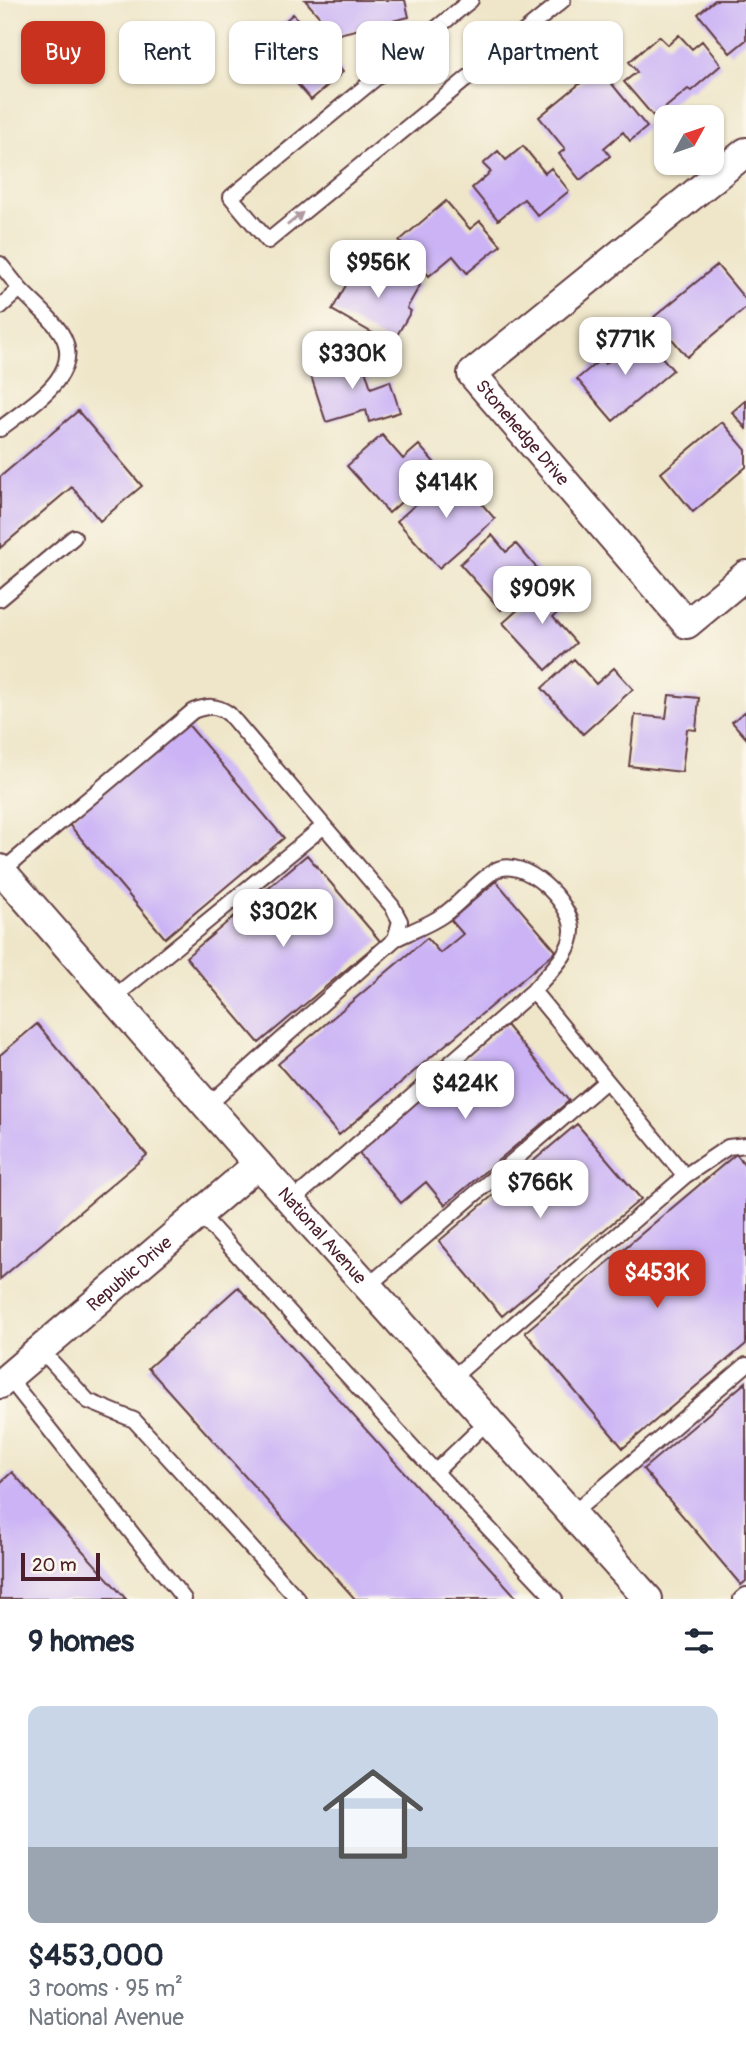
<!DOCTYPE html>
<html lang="en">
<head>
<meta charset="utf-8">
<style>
  body { margin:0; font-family:Pangolin,sans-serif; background:#f6f6f7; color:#1f2937; height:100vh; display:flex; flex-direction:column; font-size:26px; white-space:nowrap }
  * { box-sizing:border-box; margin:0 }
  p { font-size:23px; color:#747a83 }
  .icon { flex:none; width:38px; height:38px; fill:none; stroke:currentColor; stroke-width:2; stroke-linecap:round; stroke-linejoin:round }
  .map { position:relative; height:1599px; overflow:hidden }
  .details { display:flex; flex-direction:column; background:#fff; flex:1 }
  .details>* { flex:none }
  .banner { position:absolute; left:21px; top:21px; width:705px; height:63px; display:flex; gap:14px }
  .needle { width:46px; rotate:50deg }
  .tools { position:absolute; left:654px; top:105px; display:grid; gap:14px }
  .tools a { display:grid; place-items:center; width:70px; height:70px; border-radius:14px; background:#fff; box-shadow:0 2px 5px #0004; font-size:35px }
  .scale { position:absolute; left:21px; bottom:18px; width:79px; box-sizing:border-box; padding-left:7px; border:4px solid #4a1f2b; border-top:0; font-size:19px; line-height:24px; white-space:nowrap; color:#4a1f2b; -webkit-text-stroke:5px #fbf7ec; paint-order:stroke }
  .price { position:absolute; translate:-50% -60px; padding:0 16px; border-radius:14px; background:#fff; color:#222; font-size:23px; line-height:46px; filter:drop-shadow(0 2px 4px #0008) }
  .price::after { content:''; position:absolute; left:50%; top:42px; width:21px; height:16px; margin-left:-10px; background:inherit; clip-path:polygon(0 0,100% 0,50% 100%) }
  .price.selected { background:#c8321e; color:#fff }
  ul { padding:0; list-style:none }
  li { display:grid; align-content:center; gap:14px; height:371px; padding:0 28px }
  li+li { border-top:2px solid #e0e1e3 }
  li span { display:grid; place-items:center; height:217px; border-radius:14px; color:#555 }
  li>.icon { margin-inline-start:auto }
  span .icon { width:126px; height:126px; fill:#fffc; stroke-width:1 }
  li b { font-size:30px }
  h2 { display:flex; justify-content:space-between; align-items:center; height:84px; padding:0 28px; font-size:30px }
  .chip { padding:0 24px; border-radius:14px; background:#fff; box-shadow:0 2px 5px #0004; font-size:24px; line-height:63px }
  .chip.selected { background:#c8321e; color:#fff }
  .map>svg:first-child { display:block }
  .building { fill:#cbb3f5 }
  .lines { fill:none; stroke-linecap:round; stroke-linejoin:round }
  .service-casing { stroke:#633d43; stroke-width:18 }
  .minor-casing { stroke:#633d43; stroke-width:32 }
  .service { stroke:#fff; stroke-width:14 }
  .minor { stroke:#fff; stroke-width:28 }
  .oneway { fill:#ae9aa0 }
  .labels { text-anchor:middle; stroke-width:5; stroke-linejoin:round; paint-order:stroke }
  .street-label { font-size:18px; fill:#4a1f2b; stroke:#fbf7ec }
</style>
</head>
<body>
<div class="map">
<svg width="746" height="1599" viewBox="0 0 746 1599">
  <rect width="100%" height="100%" fill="#fbf7ec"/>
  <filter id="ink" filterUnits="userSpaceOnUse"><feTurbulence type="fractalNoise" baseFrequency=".0143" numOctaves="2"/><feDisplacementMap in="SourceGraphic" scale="14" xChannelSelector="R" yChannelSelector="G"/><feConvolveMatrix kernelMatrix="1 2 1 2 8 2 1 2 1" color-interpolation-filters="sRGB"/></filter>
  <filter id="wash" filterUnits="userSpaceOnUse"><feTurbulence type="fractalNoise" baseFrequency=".00686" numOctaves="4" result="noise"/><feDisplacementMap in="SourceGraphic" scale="28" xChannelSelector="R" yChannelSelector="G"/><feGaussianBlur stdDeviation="1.57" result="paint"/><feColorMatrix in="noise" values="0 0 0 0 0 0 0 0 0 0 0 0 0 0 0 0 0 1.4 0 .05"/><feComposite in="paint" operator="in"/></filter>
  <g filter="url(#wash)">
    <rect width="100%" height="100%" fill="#efe6c9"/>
    <g id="blocks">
      <!-- building -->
      <path class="building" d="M305 0H405L409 17 335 35Z
        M715 0H746V40L730 53 698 14Z
        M293 14 343 72 311 100 261 42Z
        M679 35 692 49 702 41 721 65 691 91 688 89 654 117 624 82 637 72 629 62 659 36 668 45Z
        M599 68 647 127 630 141 623 132 604 148 610 156 580 180 559 154 565 149 539 117Z
        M523 146 545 173 551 168 569 191 538 216 524 199 498 220 472 188 491 172 483 164 498 151 506 160Z
        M446 201 470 229 480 221 501 245 467 273 453 256 429 276 399 241Z
        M371 257 420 285 407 308 411 311 392 344 332 310 350 278 357 282Z
        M717 265 746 300V308L687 357 654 317Z
        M641 333 673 370 613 421 577 379 601 359 605 364Z
        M360 354 371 388 390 381 400 412 369 422 366 410 326 422 309 370Z
        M746 400V429L732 412Z
        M78 411 142 486 100 521 72 487 0 548V477Z
        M722 422 746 450V467L693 512 661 473Z
        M382 435 403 459 419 445 439 468 389 513 347 466Z
        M453 471 495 519 439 568 397 521Z
        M492 535 506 552 516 544 542 574 501 610 460 564Z
        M551 580 569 601 553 617 576 643 546 670 503 623Z
        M574 659 596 684 614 668 633 689 583 734 542 688Z
        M669 695 699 698 696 730 687 729 682 772 629 766 635 715 666 718Z
        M746 711V738L732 722Z
        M186 722 284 838 165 938 67 822Z
        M307 855 380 941 259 1043 186 957Z
        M496 881 556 951 339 1135 278 1064 427 938 440 953 463 934 451 920Z
        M37 1024 147 1155 0 1279V1055Z
        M506 1025 569 1101 445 1205 426 1182 401 1203 357 1151Z
        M577 1124 641 1199 502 1316 439 1241Z
        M736 1154 746 1166V1344L623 1448 525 1332Z
        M238 1287 518 1599H355L148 1368Z
        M746 1382V1581L741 1585 643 1469Z
        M12 1472 126 1599H0V1483Z"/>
    </g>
  </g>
  <g filter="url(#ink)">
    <use href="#blocks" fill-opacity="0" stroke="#633d43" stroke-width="2"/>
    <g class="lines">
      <!-- service casing -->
      <g class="service-casing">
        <path id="service" d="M471 0 231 197 268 241 563 0
          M0 264 20 289 0 307
          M0 429C27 407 87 374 61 333 51 317 33 303 20 289
          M0 599 74 537
          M2 871 193 711C207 706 216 704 229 714L392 906 400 921 395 939 207 1106
          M395 939C411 931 429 925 443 915 461 903 478 880 496 870 524 856 571 902 572 929 573 953 547 974 533 991L685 1176 728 1147 746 1145
          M113 998 324 826
          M292 1201 533 991
          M200 1214 417 1452 555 1599
          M368 1286 606 1081
          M41 1350 88 1401 134 1420 298 1599
          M8 1377 184 1599
          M451 1379 685 1176
          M435 1472 488 1421
          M572 1514 746 1365
          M741 1599 746 1595"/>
      </g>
      <!-- minor casing -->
      <g class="minor-casing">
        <g id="minor">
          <path id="s1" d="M746 152 472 374 687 624 746 575"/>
          <path id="s2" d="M0 869 258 1164 648 1599"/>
          <path id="s3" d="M0 1384 258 1164"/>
        </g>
      </g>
      <!-- service -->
      <use href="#service" class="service"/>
      <!-- minor -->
      <use href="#minor" class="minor"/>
    </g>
    <!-- one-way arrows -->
    <defs><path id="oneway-solid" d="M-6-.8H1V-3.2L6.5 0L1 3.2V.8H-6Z" transform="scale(1.75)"/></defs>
    <use class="oneway" href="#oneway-solid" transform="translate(295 219) rotate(-39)"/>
  </g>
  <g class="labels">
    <!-- street labels -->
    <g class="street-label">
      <text dy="6" stroke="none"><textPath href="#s1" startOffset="430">Stonehedge Drive</textPath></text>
      <text dy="6" stroke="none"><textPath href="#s2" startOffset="488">National Avenue</textPath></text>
      <text dy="6" stroke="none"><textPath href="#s3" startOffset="170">Republic Drive</textPath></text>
    </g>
  </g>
</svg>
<div class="tools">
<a><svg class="needle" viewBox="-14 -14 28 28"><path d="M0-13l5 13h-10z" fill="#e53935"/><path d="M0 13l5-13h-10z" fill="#747a83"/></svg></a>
</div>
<div class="scale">20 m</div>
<b class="price" style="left:378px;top:300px">$956K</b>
<b class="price" style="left:625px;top:377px">$771K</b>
<b class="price" style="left:352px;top:391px">$330K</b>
<b class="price" style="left:446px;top:520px">$414K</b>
<b class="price" style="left:542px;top:626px">$909K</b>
<b class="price" style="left:283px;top:949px">$302K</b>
<b class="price" style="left:465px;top:1121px">$424K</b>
<b class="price" style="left:540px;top:1220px">$766K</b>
<b class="price selected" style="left:657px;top:1310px">$453K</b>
<div class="banner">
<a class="chip selected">Buy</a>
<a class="chip">Rent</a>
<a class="chip">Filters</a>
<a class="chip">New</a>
<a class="chip">Apartment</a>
</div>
</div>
<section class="details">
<h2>9 homes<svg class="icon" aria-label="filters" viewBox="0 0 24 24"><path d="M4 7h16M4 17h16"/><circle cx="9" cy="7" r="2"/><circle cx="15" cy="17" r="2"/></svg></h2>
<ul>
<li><span style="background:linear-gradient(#c9d6e8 65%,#9aa5b1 0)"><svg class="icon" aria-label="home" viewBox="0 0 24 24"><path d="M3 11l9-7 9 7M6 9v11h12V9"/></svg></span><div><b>$453,000</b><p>3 rooms · 95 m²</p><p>National Avenue</p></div></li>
</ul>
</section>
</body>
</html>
